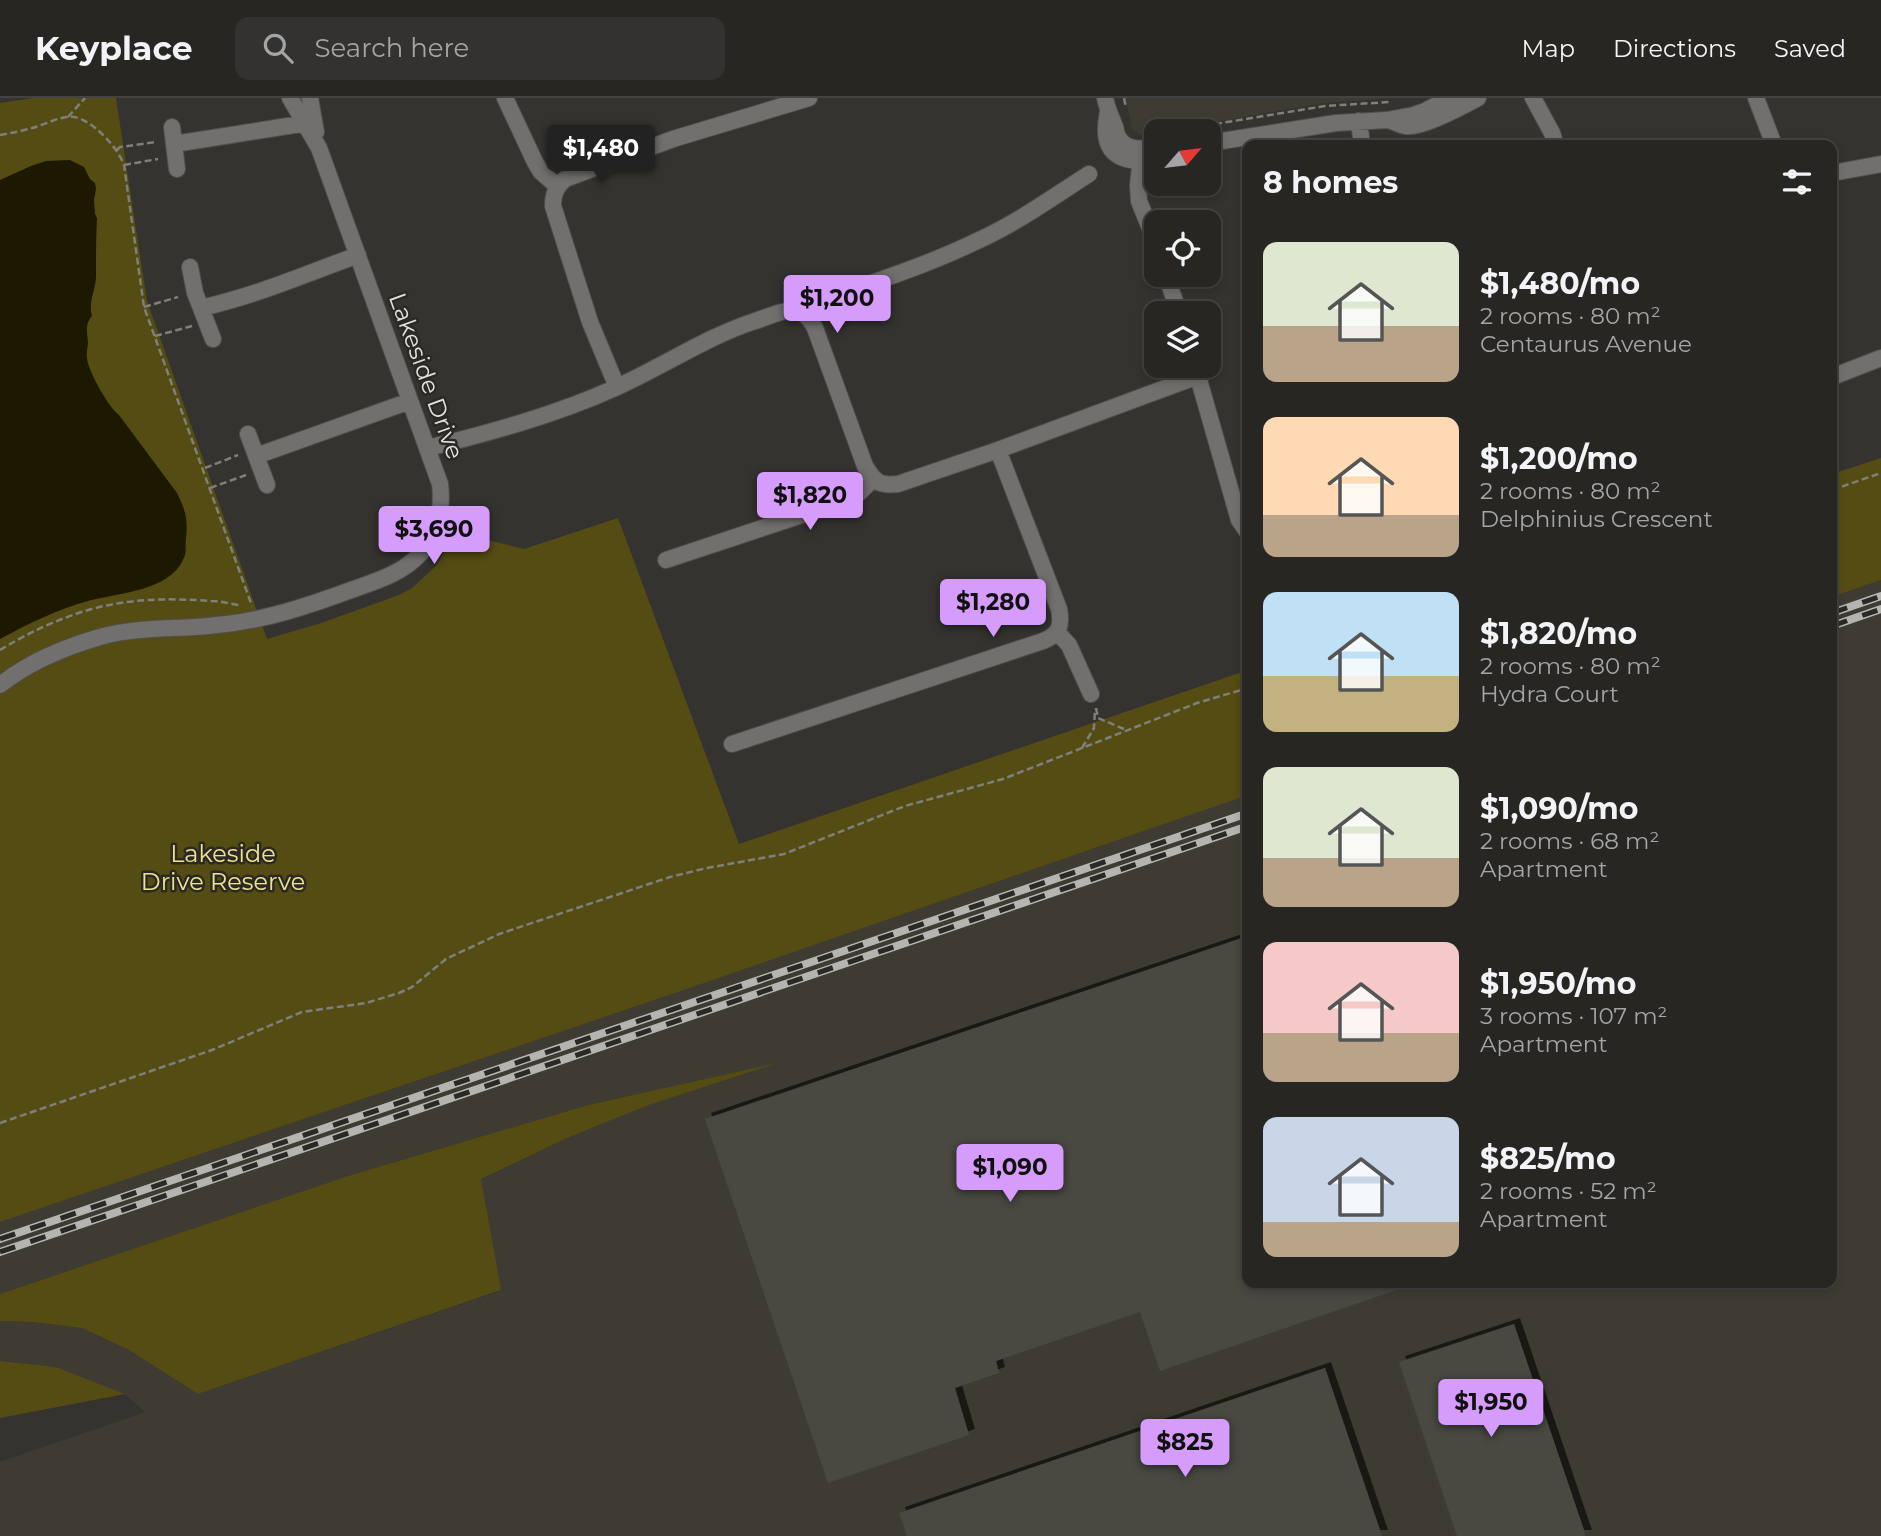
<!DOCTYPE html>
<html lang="en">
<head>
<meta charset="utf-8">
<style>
  body { margin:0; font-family:Montserrat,sans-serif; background:#333230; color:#f1f3f6; height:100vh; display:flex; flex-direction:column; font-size:26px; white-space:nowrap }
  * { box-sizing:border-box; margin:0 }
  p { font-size:23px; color:#a4a5a6 }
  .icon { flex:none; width:38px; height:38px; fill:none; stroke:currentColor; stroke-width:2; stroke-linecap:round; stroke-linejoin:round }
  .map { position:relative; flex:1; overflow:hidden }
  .drawer { position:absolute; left:1242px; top:42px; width:595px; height:1148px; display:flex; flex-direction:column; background:#272623; border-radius:14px; box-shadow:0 4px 10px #0003,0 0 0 2px #434341 }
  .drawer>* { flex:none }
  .needle { width:46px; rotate:62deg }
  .buttons { position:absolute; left:1144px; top:21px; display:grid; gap:14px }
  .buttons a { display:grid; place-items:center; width:77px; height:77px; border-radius:14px; background:#272623; box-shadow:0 4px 10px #0003,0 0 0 2px #434341; font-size:35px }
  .price { position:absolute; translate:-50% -60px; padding:0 16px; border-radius:7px; background:#d59cfb; color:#111; font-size:23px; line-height:46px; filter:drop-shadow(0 2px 4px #0008) }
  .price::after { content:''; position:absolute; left:50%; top:42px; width:21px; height:16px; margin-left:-10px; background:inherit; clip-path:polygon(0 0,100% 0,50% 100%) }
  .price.active { background:#222; color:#fff }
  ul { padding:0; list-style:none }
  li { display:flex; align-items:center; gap:21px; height:175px; padding:0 21px }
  li span { display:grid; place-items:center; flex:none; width:196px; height:140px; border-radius:14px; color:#555 }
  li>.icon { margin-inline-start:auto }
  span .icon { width:84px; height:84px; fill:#fffc; stroke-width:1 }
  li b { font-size:30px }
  h2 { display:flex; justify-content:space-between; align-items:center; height:84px; padding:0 21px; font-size:30px }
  header { display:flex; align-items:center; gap:42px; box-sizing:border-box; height:98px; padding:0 35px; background:#272623; border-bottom:2px solid #434341 }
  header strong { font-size:33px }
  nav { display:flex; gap:38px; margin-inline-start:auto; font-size:24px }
  .search { width:490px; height:63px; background:#333230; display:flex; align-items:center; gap:18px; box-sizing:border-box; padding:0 24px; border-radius:14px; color:#a4a5a6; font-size:26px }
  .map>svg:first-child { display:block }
  .built { fill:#3e3c32 }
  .green { fill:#554c13 }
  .water { fill:#1d1900 }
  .building { fill:#484843; filter:url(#shadow) }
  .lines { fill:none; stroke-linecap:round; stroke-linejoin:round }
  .minor-casing { stroke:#504f4b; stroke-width:18 }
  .path { stroke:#7f7f7b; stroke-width:2.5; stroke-dasharray:7 3.5; stroke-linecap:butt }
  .minor { stroke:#71706e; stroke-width:16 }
  .rail-casing { stroke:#b4b4b1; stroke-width:8 }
  .rail { stroke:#2a2925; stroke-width:5; stroke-dasharray:16; stroke-linecap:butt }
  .labels { text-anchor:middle; stroke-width:5; stroke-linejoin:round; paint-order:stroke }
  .street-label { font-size:24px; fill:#e1e1de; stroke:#2a2925 }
  .park-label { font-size:24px; fill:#efe28d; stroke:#2a2925 }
</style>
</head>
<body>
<header>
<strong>Keyplace</strong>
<div class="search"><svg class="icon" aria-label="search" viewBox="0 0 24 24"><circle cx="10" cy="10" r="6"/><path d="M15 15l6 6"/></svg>Search here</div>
<nav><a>Map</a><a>Directions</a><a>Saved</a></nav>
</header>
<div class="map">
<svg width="1881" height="1438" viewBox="0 0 1881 1438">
  <defs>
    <filter id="shadow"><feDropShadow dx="6" dy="-6" stdDeviation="0" flood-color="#0009"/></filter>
  </defs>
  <rect width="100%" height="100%" fill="#34332f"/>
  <!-- built -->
  <path class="built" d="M1126 0H1393L1325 5 1140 37 1132 31Z
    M1881 482V1438H0V1364L145 1314 125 1296 56 1269 0 1263V1223L32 1224 82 1230 129 1252 198 1296 500 1193 481 1081 567 1040 649 1007 769 968 588 1007 348 1078 0 1196V1124L687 891 1248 697V1185H1832V499Z"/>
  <!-- green -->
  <path class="green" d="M33 0H116L147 203 267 541 321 525 399 497 412 490 437 467 456 432 488 442 524 451 618 420 739 746 1248 572V697L687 891 0 1124V5Z
    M1881 360V482L1832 499V376Z
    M778 965 649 1007 567 1040 481 1081 501 1192 198 1296 129 1252 82 1230 32 1224 0 1223V1196L348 1078 588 1007Z
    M0 1263 56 1269 125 1296 0 1320Z"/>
  <!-- water -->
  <path class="water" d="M70 62 84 69 90 81 95 85 96 91 94 102 95 116 97 120C96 139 96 159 96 178 96 192 88 203 92 218 85 226 87 234 88 244 88 249 86 255 87 260 88 273 109 310 119 317L177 395C186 413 188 422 186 441 185 449 187 455 183 462 169 493 117 495 88 503 58 511 28 526 0 541V82L31 68 46 63Z"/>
  <!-- building -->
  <path class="building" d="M1248 838V1185H1417L1160 1273 1140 1214 996 1263 999 1275 955 1290 969 1337 828 1385 705 1021Z
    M1514 1226 1586 1438H1457L1399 1264Z
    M1325 1270 1382 1438H907L899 1415Z"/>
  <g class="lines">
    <!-- minor casing -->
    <g class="minor-casing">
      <path id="minor" d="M310 0 316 34
        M505 0 535 64 541 74 557 88
        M1105 0C1107 10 1110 17 1114 26 1116 30 1116 34 1117 37 1125 54 1142 51 1157 49
        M1533 0 1552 35 1556 47
        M1756 0 1774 47
        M1108 14C1099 55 1119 67 1157 62
        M1389 22C1394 24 1400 27 1405 28 1421 31 1463 8 1478 0
        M1359 23 1362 47
        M172 29 177 71
        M1209 45 1336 25 1387 22 1414 17 1425 13 1446 2 1461 0
        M174 46 313 24
        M1142 52 1138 87 1139 103 1157 148
        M1832 75 1881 66
        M190 169 195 195 201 210C255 198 306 176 358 157
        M1166 177 1179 215
        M201 210 213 241
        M809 219 822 206 835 198C883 181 932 165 977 143 1017 125 1053 99 1089 76
        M1195 268 1239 422 1248 435
        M1832 279 1881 260
        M617 289 590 224 553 108C553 96 556 89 565 81L673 41 809 0
        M248 336 267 387
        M428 350C492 334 555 317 615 290 662 269 706 239 755 223 765 220 775 215 786 213 801 211 808 217 815 230L865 368C875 384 879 388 898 386L998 352 1198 278
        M256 358 410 303
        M666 462 841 404 858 396 873 381
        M1057 534 1069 547 1091 596
        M0 587C29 564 65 549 100 539 138 528 178 532 217 527 263 523 308 508 351 492 376 483 402 476 421 455 438 436 443 410 440 386L319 50 290 0
        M732 646 1043 543C1060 536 1062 528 1059 511L998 352"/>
    </g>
    <!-- path -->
    <path class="path" d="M1124 0 1126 10
      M68 19 85 0
      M1215 26 1325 8 1389 4
      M1174 33 1208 27
      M0 37C11 35 22 33 32 30 45 27 61 17 74 19 93 22 118 50 124 67L144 209 252 508
      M117 52 120 49 156 44
      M124 67 158 61
      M144 209 178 199
      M155 238 192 228
      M205 370 238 357
      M210 390 246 377
      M1832 392 1881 375
      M0 552C36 530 79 511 120 505 150 500 182 501 212 503 221 503 230 506 239 507
      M1096 610 1098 620 1124 631
      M1082 650 1094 630 1095 611
      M0 1025 212 952 302 914 366 905 399 895 412 889 446 861 499 836 670 779 707 770 784 756 905 708 1003 681 1197 605 1248 590"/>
    <!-- minor -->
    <use href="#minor" class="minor"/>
    <!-- rail casing -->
    <g class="rail-casing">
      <path id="rail" d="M1832 515 1881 498
        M1832 528 1881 511
        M0 1141 1248 715
        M0 1154 1248 728"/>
    </g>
    <!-- rail -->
    <use href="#rail" class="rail"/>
  </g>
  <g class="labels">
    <!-- street labels -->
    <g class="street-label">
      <text transform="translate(426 278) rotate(70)" y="8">Lakeside Drive</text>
    </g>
    <!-- park labels -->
    <g class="park-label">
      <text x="223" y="764">Lakeside<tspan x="223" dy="28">Drive Reserve</tspan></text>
    </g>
  </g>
</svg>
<div class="buttons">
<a><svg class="needle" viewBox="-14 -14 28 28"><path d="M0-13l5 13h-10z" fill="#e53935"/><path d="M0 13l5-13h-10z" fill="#a4a5a6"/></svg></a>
<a><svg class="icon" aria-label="locate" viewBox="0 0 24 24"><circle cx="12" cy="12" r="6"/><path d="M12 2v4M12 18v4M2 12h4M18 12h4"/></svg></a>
<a><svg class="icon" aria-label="layers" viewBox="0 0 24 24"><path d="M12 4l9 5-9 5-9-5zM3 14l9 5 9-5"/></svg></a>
</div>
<b class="price active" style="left:601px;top:87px">$1,480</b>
<b class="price" style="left:837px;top:237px">$1,200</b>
<b class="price" style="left:810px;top:434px">$1,820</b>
<b class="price" style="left:434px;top:468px">$3,690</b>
<b class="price" style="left:993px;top:541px">$1,280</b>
<b class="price" style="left:1010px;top:1106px">$1,090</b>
<b class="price" style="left:1491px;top:1341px">$1,950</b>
<b class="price" style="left:1185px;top:1381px">$825</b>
<section class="drawer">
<h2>8 homes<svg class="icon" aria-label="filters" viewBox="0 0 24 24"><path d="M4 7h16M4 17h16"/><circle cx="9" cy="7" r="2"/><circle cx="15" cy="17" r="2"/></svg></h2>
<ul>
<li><span style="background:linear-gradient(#dfe7d0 60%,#b9a48a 0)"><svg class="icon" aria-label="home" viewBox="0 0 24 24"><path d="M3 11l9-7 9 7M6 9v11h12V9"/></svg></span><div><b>$1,480/mo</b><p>2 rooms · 80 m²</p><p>Centaurus Avenue</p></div></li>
<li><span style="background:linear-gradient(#ffd9b3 70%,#b9a48a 0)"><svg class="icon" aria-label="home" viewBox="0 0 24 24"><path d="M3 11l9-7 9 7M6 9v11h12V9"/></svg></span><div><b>$1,200/mo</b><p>2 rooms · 80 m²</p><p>Delphinius Crescent</p></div></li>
<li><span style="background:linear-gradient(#bfe0f5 60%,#c2b280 0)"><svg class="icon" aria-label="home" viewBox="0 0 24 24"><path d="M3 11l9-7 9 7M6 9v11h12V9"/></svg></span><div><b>$1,820/mo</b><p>2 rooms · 80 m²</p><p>Hydra Court</p></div></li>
<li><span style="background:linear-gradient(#dfe7d0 65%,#b9a48a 0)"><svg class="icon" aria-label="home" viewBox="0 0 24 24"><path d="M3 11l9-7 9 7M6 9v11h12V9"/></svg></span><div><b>$1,090/mo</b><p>2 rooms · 68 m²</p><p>Apartment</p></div></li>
<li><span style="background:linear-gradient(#f6c9c9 65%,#b9a48a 0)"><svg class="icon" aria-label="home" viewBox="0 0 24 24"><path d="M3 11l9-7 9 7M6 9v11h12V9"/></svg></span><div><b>$1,950/mo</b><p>3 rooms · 107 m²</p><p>Apartment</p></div></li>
<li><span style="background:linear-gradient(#c9d6e8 75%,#b9a48a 0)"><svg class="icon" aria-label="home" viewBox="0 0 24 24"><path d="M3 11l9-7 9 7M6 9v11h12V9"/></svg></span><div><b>$825/mo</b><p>2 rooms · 52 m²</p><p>Apartment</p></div></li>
</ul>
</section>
</div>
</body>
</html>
